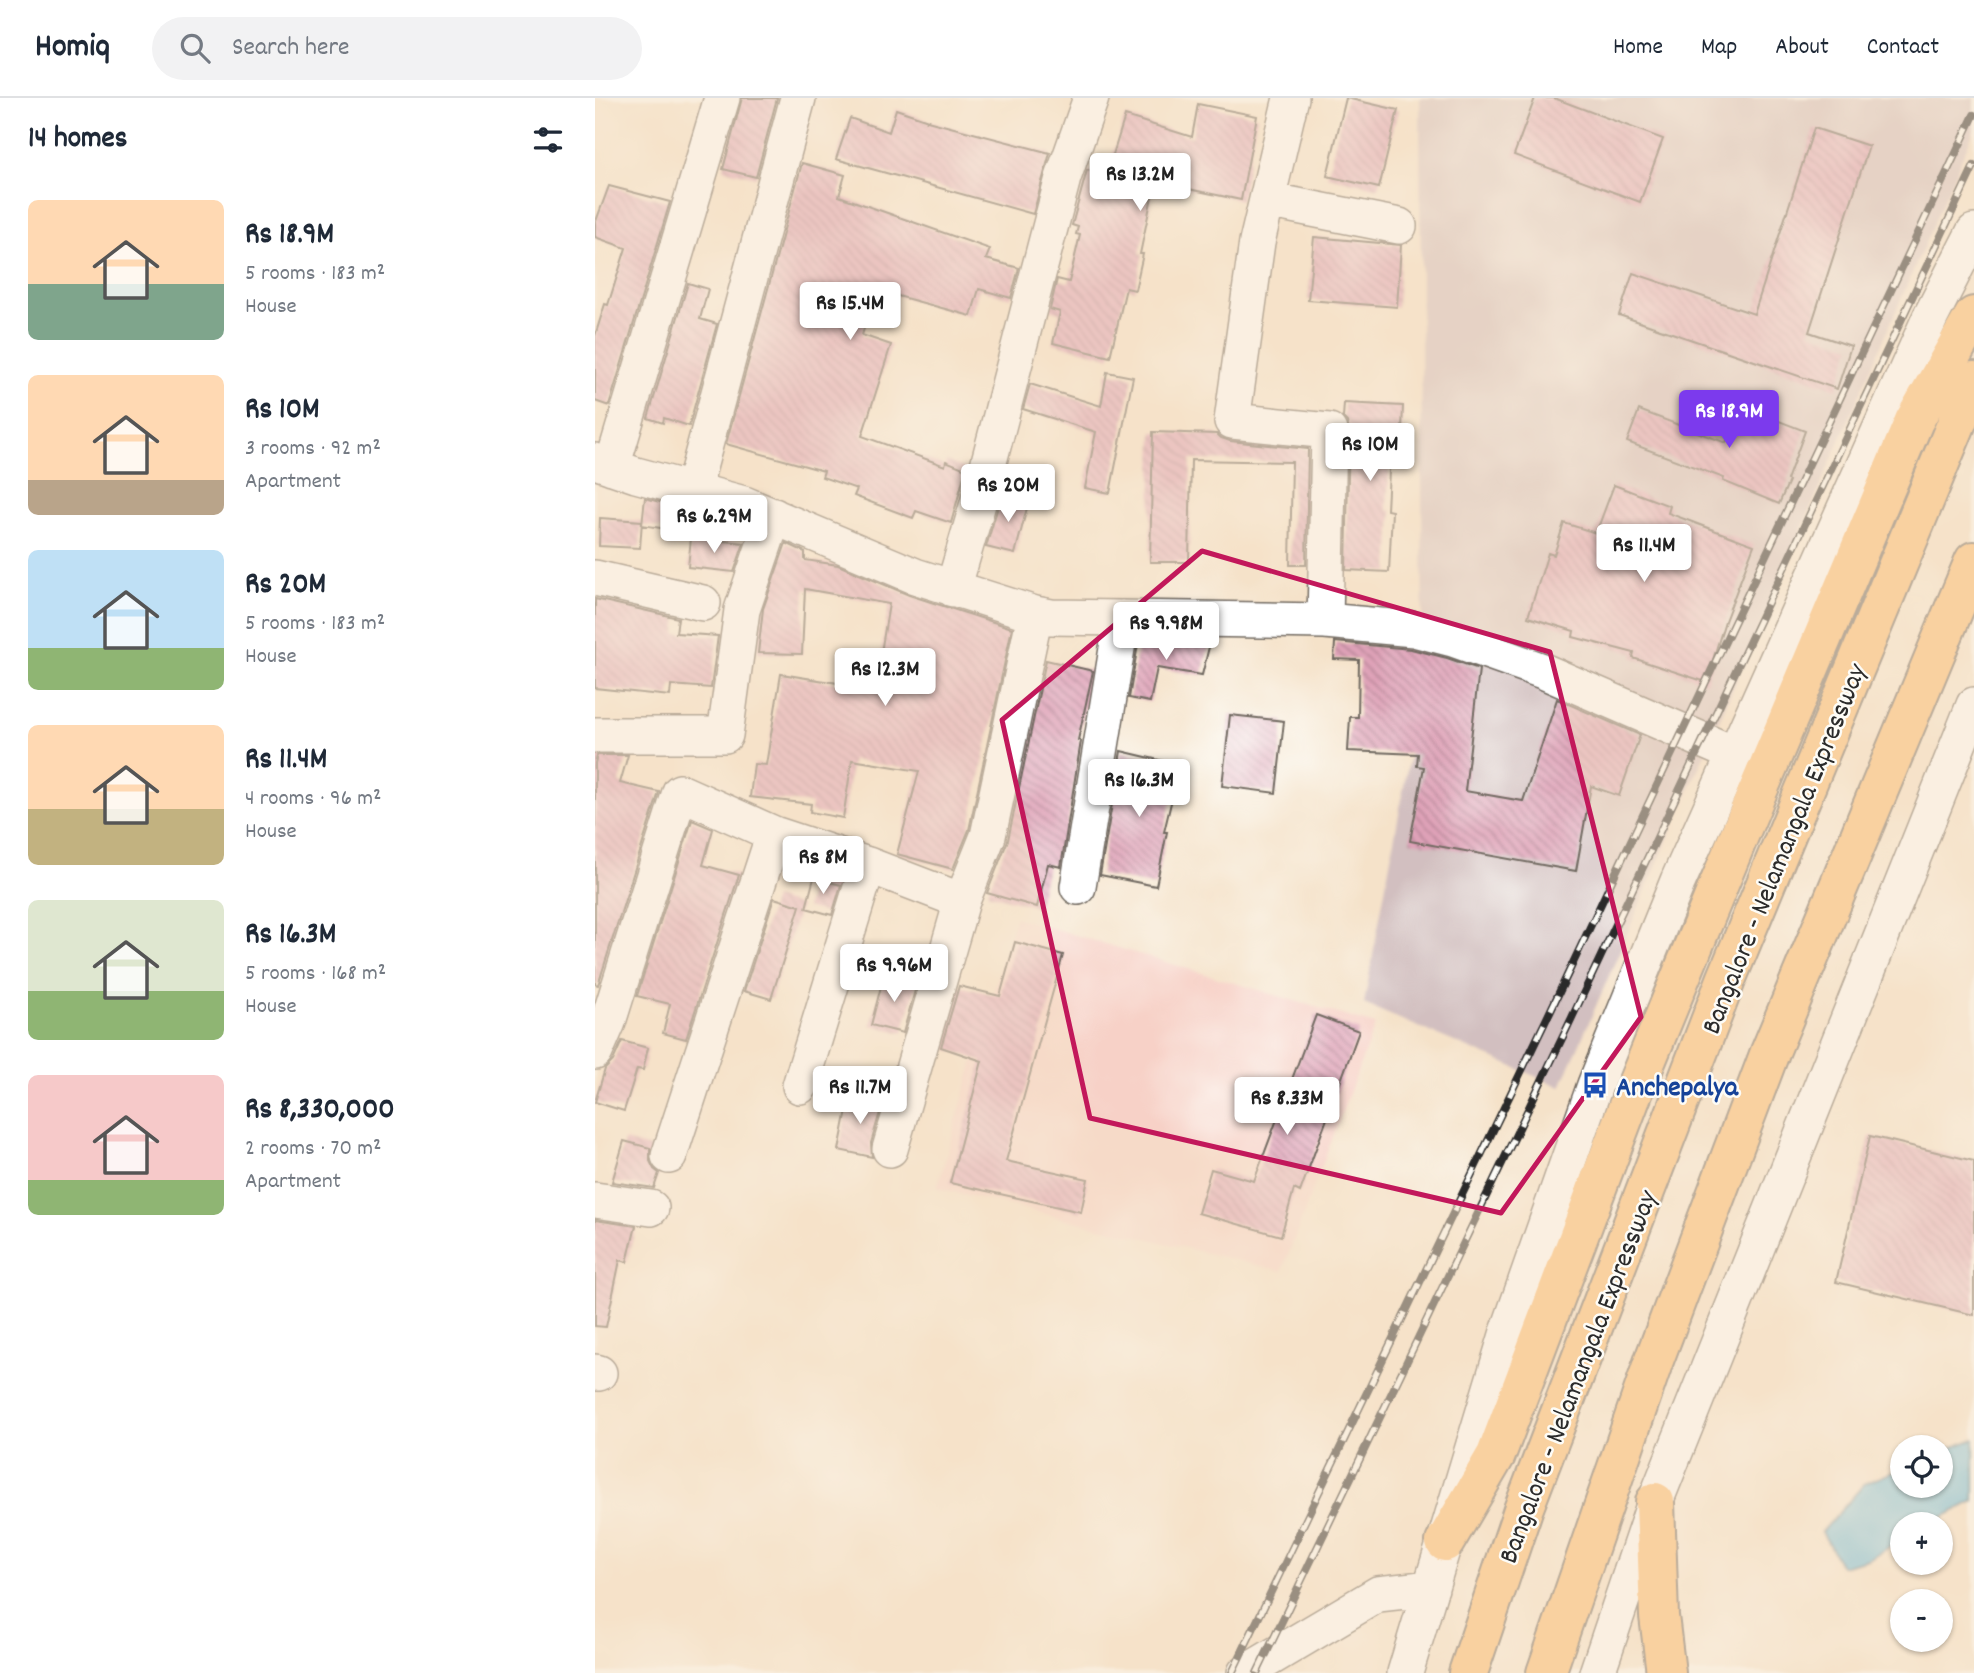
<!DOCTYPE html>
<html lang="en">
<head>
<meta charset="utf-8">
<style>
  body { margin:0; font-family:Dekko,sans-serif; background:#f2f2f3; color:#1f2937; height:100vh; display:flex; flex-direction:column; font-size:26px; white-space:nowrap }
  * { box-sizing:border-box; margin:0 }
  p { font-size:23px; color:#747a83 }
  .icon { flex:none; width:38px; height:38px; fill:none; stroke:currentColor; stroke-width:2; stroke-linecap:round; stroke-linejoin:round }
  .map { position:relative; flex:1; overflow:hidden }
  .details { display:flex; flex-direction:column; background:#fff; width:595px }
  .details>* { flex:none }
  .fabs { position:absolute; left:1295px; top:1337px; display:grid; gap:14px }
  .fabs a { display:grid; place-items:center; width:63px; height:63px; border-radius:50%; background:#fff; box-shadow:0 2px 5px #0004; font-size:35px }
  .price { position:absolute; translate:-50% -60px; padding:0 16px; border-radius:7px; background:#fff; color:#222; font-size:23px; line-height:46px; filter:drop-shadow(0 2px 4px #0008) }
  .price::after { content:''; position:absolute; left:50%; top:42px; width:21px; height:16px; margin-left:-10px; background:inherit; clip-path:polygon(0 0,100% 0,50% 100%) }
  .price.active { background:#7c3aed; color:#fff }
  ul { padding:0; list-style:none }
  li { display:flex; align-items:center; gap:21px; height:175px; padding:0 28px }
  li span { display:grid; place-items:center; flex:none; width:196px; height:140px; border-radius:10px; color:#555 }
  li>.icon { margin-inline-start:auto }
  span .icon { width:84px; height:84px; fill:#fffc; stroke-width:1 }
  li b { font-size:30px }
  h2 { display:flex; justify-content:space-between; align-items:center; height:84px; padding:0 28px; font-size:30px }
  header { display:flex; align-items:center; gap:42px; box-sizing:border-box; height:98px; padding:0 35px; background:#fff; border-bottom:2px solid #e0e1e3 }
  header strong { font-size:33px }
  nav { display:flex; gap:38px; margin-inline-start:auto; font-size:24px }
  .search { width:490px; height:63px; background:#f2f2f3; display:flex; align-items:center; gap:18px; box-sizing:border-box; padding:0 24px; border-radius:38px; color:#747a83; font-size:26px }
  main { display:flex; flex:1; min-height:0 }
  .map>svg:first-child { display:block }
  .built { fill:#f7d1c7 }
  .industrial { fill:#d2bfc0 }
  .water { fill:#5eb7db; stroke:#447183; stroke-width:2 }
  .building { fill:url(#building-back-hatch) }
  .lines { fill:none; stroke-linecap:round; stroke-linejoin:round }
  .minor-casing { stroke:#726b62; stroke-width:38 }
  .highway-casing { stroke:#726b62; stroke-width:42 }
  .minor { stroke:#fff; stroke-width:35 }
  .highway { stroke:#fdbc6f; stroke-width:38 }
  .rail-casing { stroke:#2b2b2b; stroke-width:8 }
  .rail { stroke:#fdfcf7; stroke-width:5; stroke-dasharray:16; stroke-linecap:butt }
  .marked { fill:none; stroke:#c2185b; stroke-width:5; stroke-linejoin:round }
  .labels { text-anchor:middle; stroke-width:5; stroke-linejoin:round; paint-order:stroke }
  .street-label { font-size:28px; fill:#2b2b2b; stroke:#fdfcf7 }
  .transit-label { font-size:28px; font-weight:bold; fill:#164399; stroke:#fdfcf7; text-anchor:start }
</style>
</head>
<body>
<header>
<strong>Homiq</strong>
<div class="search"><svg class="icon" aria-label="search" viewBox="0 0 24 24"><circle cx="10" cy="10" r="6"/><path d="M15 15l6 6"/></svg>Search here</div>
<nav><a>Home</a><a>Map</a><a>About</a><a>Contact</a></nav>
</header>
<main>
<section class="details">
<h2>14 homes<svg class="icon" aria-label="filters" viewBox="0 0 24 24"><path d="M4 7h16M4 17h16"/><circle cx="9" cy="7" r="2"/><circle cx="15" cy="17" r="2"/></svg></h2>
<ul>
<li><span style="background:linear-gradient(#ffd9b3 60%,#7fa58c 0)"><svg class="icon" aria-label="home" viewBox="0 0 24 24"><path d="M3 11l9-7 9 7M6 9v11h12V9"/></svg></span><div><b>Rs 18.9M</b><p>5 rooms · 183 m²</p><p>House</p></div></li>
<li><span style="background:linear-gradient(#ffd9b3 75%,#b9a48a 0)"><svg class="icon" aria-label="home" viewBox="0 0 24 24"><path d="M3 11l9-7 9 7M6 9v11h12V9"/></svg></span><div><b>Rs 10M</b><p>3 rooms · 92 m²</p><p>Apartment</p></div></li>
<li><span style="background:linear-gradient(#bfe0f5 70%,#8fb573 0)"><svg class="icon" aria-label="home" viewBox="0 0 24 24"><path d="M3 11l9-7 9 7M6 9v11h12V9"/></svg></span><div><b>Rs 20M</b><p>5 rooms · 183 m²</p><p>House</p></div></li>
<li><span style="background:linear-gradient(#ffd9b3 60%,#c2b280 0)"><svg class="icon" aria-label="home" viewBox="0 0 24 24"><path d="M3 11l9-7 9 7M6 9v11h12V9"/></svg></span><div><b>Rs 11.4M</b><p>4 rooms · 96 m²</p><p>House</p></div></li>
<li><span style="background:linear-gradient(#dfe7d0 65%,#8fb573 0)"><svg class="icon" aria-label="home" viewBox="0 0 24 24"><path d="M3 11l9-7 9 7M6 9v11h12V9"/></svg></span><div><b>Rs 16.3M</b><p>5 rooms · 168 m²</p><p>House</p></div></li>
<li><span style="background:linear-gradient(#f6c9c9 75%,#8fb573 0)"><svg class="icon" aria-label="home" viewBox="0 0 24 24"><path d="M3 11l9-7 9 7M6 9v11h12V9"/></svg></span><div><b>Rs 8,330,000</b><p>2 rooms · 70 m²</p><p>Apartment</p></div></li>
</ul>
</section>
<div class="map">
<svg width="1379" height="1575" viewBox="0 0 1379 1575">
  <defs>
    <pattern id="building-back-hatch" width="6" height="6" patternUnits="userSpaceOnUse" patternTransform="scale(1.75)"><rect width="6" height="6" fill="#dfa2b8"/><path d="M-1 5l2 2M0 0l6 6M5-1l2 2" fill="none" stroke="#b58496"/></pattern>
  </defs>
  <rect width="100%" height="100%" fill="#fdfcf7"/>
  <filter id="ink" filterUnits="userSpaceOnUse"><feTurbulence type="fractalNoise" baseFrequency=".0143" numOctaves="2"/><feDisplacementMap in="SourceGraphic" scale="14" xChannelSelector="R" yChannelSelector="G"/><feConvolveMatrix kernelMatrix="1 2 1 2 8 2 1 2 1" color-interpolation-filters="sRGB"/></filter>
  <filter id="wash" filterUnits="userSpaceOnUse"><feTurbulence type="fractalNoise" baseFrequency=".00686" numOctaves="4" result="noise"/><feDisplacementMap in="SourceGraphic" scale="28" xChannelSelector="R" yChannelSelector="G"/><feGaussianBlur stdDeviation="1.57" result="paint"/><feColorMatrix in="noise" values="0 0 0 0 0 0 0 0 0 0 0 0 0 0 0 0 0 1.4 0 .05"/><feComposite in="paint" operator="in"/></filter>
  <g filter="url(#wash)">
    <rect width="100%" height="100%" fill="#f5e2c9"/>
    <!-- built -->
    <path class="built" d="M420 819 780 927 687 1173 342 1090Z"/>
    <!-- industrial -->
    <path class="industrial" d="M825 0H1379V32L966 989 769 906 828 585Z"/>
    <!-- water -->
    <path class="water" d="M1379 1341V1403L1335 1426H1307V1442L1273 1461 1246 1468 1227 1434 1269 1386 1307 1370V1388H1346V1354Z"/>
    <g id="blocks">
      <!-- building -->
      <path class="building" d="M147 0H182L161 79 128 71Z
        M751 0 803 12 784 90 732 78Z
        M940 0H959L1068 41 1045 104 919 57Z
        M603 6 662 18 646 102 560 84 545 156H548L540 192 531 190 515 259 458 245 465 214 455 211 462 181 474 184 485 137 481 136 483 129 477 127 492 72 512 76 530 18 597 39Z
        M301 11 333 22 332 23 455 55 438 116 241 61 255 20 294 34Z
        M1219 30 1274 48 1214 234 1256 248 1242 291 1024 217 1038 175 1159 216Z
        M207 65 250 77 244 98 395 151 391 161 424 170 416 200 384 191 376 218 281 192 267 237 296 247 267 338 350 368 351 363 371 371 356 425 321 413 318 420 259 398 262 391 227 379 229 373 131 346Z
        M14 88 75 104 14 308 0 303V238L10 206 13 207 31 150 0 139V126Z
        M719 139 806 147 802 209 713 202Z
        M93 185 113 191 105 221 122 226 94 328 69 320 68 325 53 320Z
        M512 274 538 279 515 395 490 390 501 334 428 311 435 286 506 308Z
        M749 305 808 308 806 355 795 354 792 412 797 413 794 474 751 472 754 333 752 324 748 320Z
        M1145 308 1210 333 1192 382 1194 383 1184 406 1128 383 1129 380 1032 344 1044 312 1131 345Z
        M558 334 622 336 626 340 635 343 713 351 711 467H695L697 364 596 362 594 464H555Z
        M1019 387 1075 408 1073 415 1159 447 1130 523 1111 584 1038 560 1039 555 978 539 979 533 933 519 953 455 959 457 969 425 1001 435Z
        M407 395 434 402 420 456 391 449Z
        M50 400 87 410 84 433 47 427Z
        M5 420 47 423 45 450 4 448Z
        M96 440 149 445 139 474 93 469Z
        M191 445 210 454V462L243 467 314 497 417 530 374 732 358 771 302 756 324 673 257 662 248 720 215 714 216 706 155 699 159 666 171 667 186 576 280 591 294 506 210 491 207 556 163 555 168 511Z
        M0 501 83 520 81 535 123 538 116 590 76 587 75 598 0 590Z
        M544 540 616 541 607 577 562 570 555 604 534 600Z
        M740 544 816 551 852 560 884 571 870 693 928 703 962 601 1045 637 1024 698 996 688 981 773 815 743 829 669 822 668 823 656 753 653 755 619H763L764 562 739 561Z
        M451 562 498 573 483 642 486 643 466 769 453 766 442 809 392 795 413 742Z
        M635 617 689 623 681 695 627 688Z
        M526 653 585 667 569 734H572L561 788 505 777Z
        M2 657H33L25 685 64 694 3 887 0 886V665Z
        M97 722 118 731 108 767 144 777 91 941 68 935 75 906 42 898Z
        M219 780 246 787 237 817 211 810Z
        M179 800 205 808 176 901 149 893Z
        M420 844 468 857 411 1063 493 1081 486 1114 355 1085 387 963 346 949 364 888 405 898Z
        M289 877 322 885 308 935 276 927Z
        M721 917 764 933 705 1094 699 1091 686 1138 603 1115 616 1071 659 1083Z
        M27 943 53 950 48 972 42 971 29 1013 0 1004 10 971 18 963Z
        M255 997 288 1004 276 1045 277 1059 244 1052Z
        M1275 1038 1379 1063V1217L1241 1184Z
        M29 1043 55 1050V1063L59 1071 64 1075 59 1090 17 1084Z
        M0 1122 41 1128 32 1164 25 1162 11 1229 0 1228Z"/>
    </g>
  </g>
  <g filter="url(#ink)">
    <use href="#blocks" fill-opacity="0" stroke="#726b62" stroke-width="2"/>
    <g class="lines">
      <!-- minor casing -->
      <g class="minor-casing">
        <path id="minor" d="M696 0 662 144 637 323 734 333 730 523
          M672 102 804 128
          M0 363 41 377 149 406 320 478 440 516 456 519 730 523 819 531 858 541 948 573 1139 656
          M17 369 127 0
          M98 392 203 0
          M0 480 108 505
          M358 491 384 402 468 80 496 0
          M0 637H130L147 512 179 418
          M483 789 527 520
          M0 954 13 924 85 694 179 736 273 767 367 803
          M205 988 273 767
          M295 1051 367 803 393 738 440 516
          M74 1058 179 736
          M0 1102 56 1110
          M0 1274 4 1275
          M650 1575 783 1496 836 1490
          M810 1575 912 1237 1000 987 1083 783 1335 220 1379 134
          M1002 1575 1060 1404 1379 607"/>
      </g>
      <!-- highway casing -->
      <g class="highway-casing">
        <path id="highway" d="M1060 1404 1064 1518 1071 1575
          M850 1444 901 1357 1036 1000 1143 740 1319 323 1379 218
          M873 1575 928 1412 1131 882 1379 283
          M951 1575 1059 1262 1175 954 1379 463"/>
      </g>
      <!-- minor -->
      <use href="#minor" class="minor"/>
      <!-- highway -->
      <use href="#highway" class="highway"/>
      <!-- rail casing -->
      <g class="rail-casing">
        <path id="rail" d="M637 1575 952 920 1379 17
          M662 1575 973 928 1379 68"/>
      </g>
      <!-- rail -->
      <use href="#rail" class="rail"/>
    </g>
  </g>
  <!-- marked area -->
  <path d="M0 0H1379V1575H0ZM607 453 955 554 1046 919 906 1115 495 1020 407 622Z" fill="#f5e2c9" fill-opacity=".55" fill-rule="evenodd"/>
  <path class="marked" d="M607 453 955 554 1046 919 906 1115 495 1020 407 622Z"/>
  <!-- icons -->
  <defs>
    <g id="bus-bare" transform="scale(2.1)"><path d="M-5-6H5V4H4V6H2V4H-2V6H-4V4H-5ZM-3.5-4V0h7V-4ZM-3.5 1.2v1.5H-2V1.2ZM2 1.2v1.5H3.5V1.2Z" fill="#1a4fb4" stroke="#fdfcf7" stroke-width="2.5" paint-order="stroke"/></g>
  </defs>
  <g fill-rule="evenodd">
    <use href="#bus-bare" x="1000" y="987"/>
  </g>
  <g class="labels">
    <!-- street labels -->
    <g class="street-label">
      <text transform="translate(1187 750) rotate(-68)" y="10">Bangalore - Nelamangala Expressway</text>
      <text transform="translate(981 1278) rotate(-69)" y="10">Bangalore - Nelamangala Expressway</text>
    </g>
    <!-- transit labels -->
    <g class="transit-label">
      <text x="1021" y="997">Anchepalya</text>
    </g>
  </g>
</svg>
<div class="fabs">
<a><svg class="icon" aria-label="locate" viewBox="0 0 24 24"><circle cx="12" cy="12" r="6"/><path d="M12 2v4M12 18v4M2 12h4M18 12h4"/></svg></a>
<a>+</a>
<a>−</a>
</div>
<b class="price" style="left:545px;top:115px">Rs 13.2M</b>
<b class="price" style="left:255px;top:244px">Rs 15.4M</b>
<b class="price active" style="left:1134px;top:352px">Rs 18.9M</b>
<b class="price" style="left:775px;top:385px">Rs 10M</b>
<b class="price" style="left:413px;top:426px">Rs 20M</b>
<b class="price" style="left:119px;top:457px">Rs 6.29M</b>
<b class="price" style="left:1049px;top:486px">Rs 11.4M</b>
<b class="price" style="left:571px;top:564px">Rs 9.98M</b>
<b class="price" style="left:290px;top:610px">Rs 12.3M</b>
<b class="price" style="left:544px;top:721px">Rs 16.3M</b>
<b class="price" style="left:228px;top:798px">Rs 8M</b>
<b class="price" style="left:299px;top:906px">Rs 9.96M</b>
<b class="price" style="left:265px;top:1028px">Rs 11.7M</b>
<b class="price" style="left:692px;top:1039px">Rs 8.33M</b>
</div>
</main>
</body>
</html>
